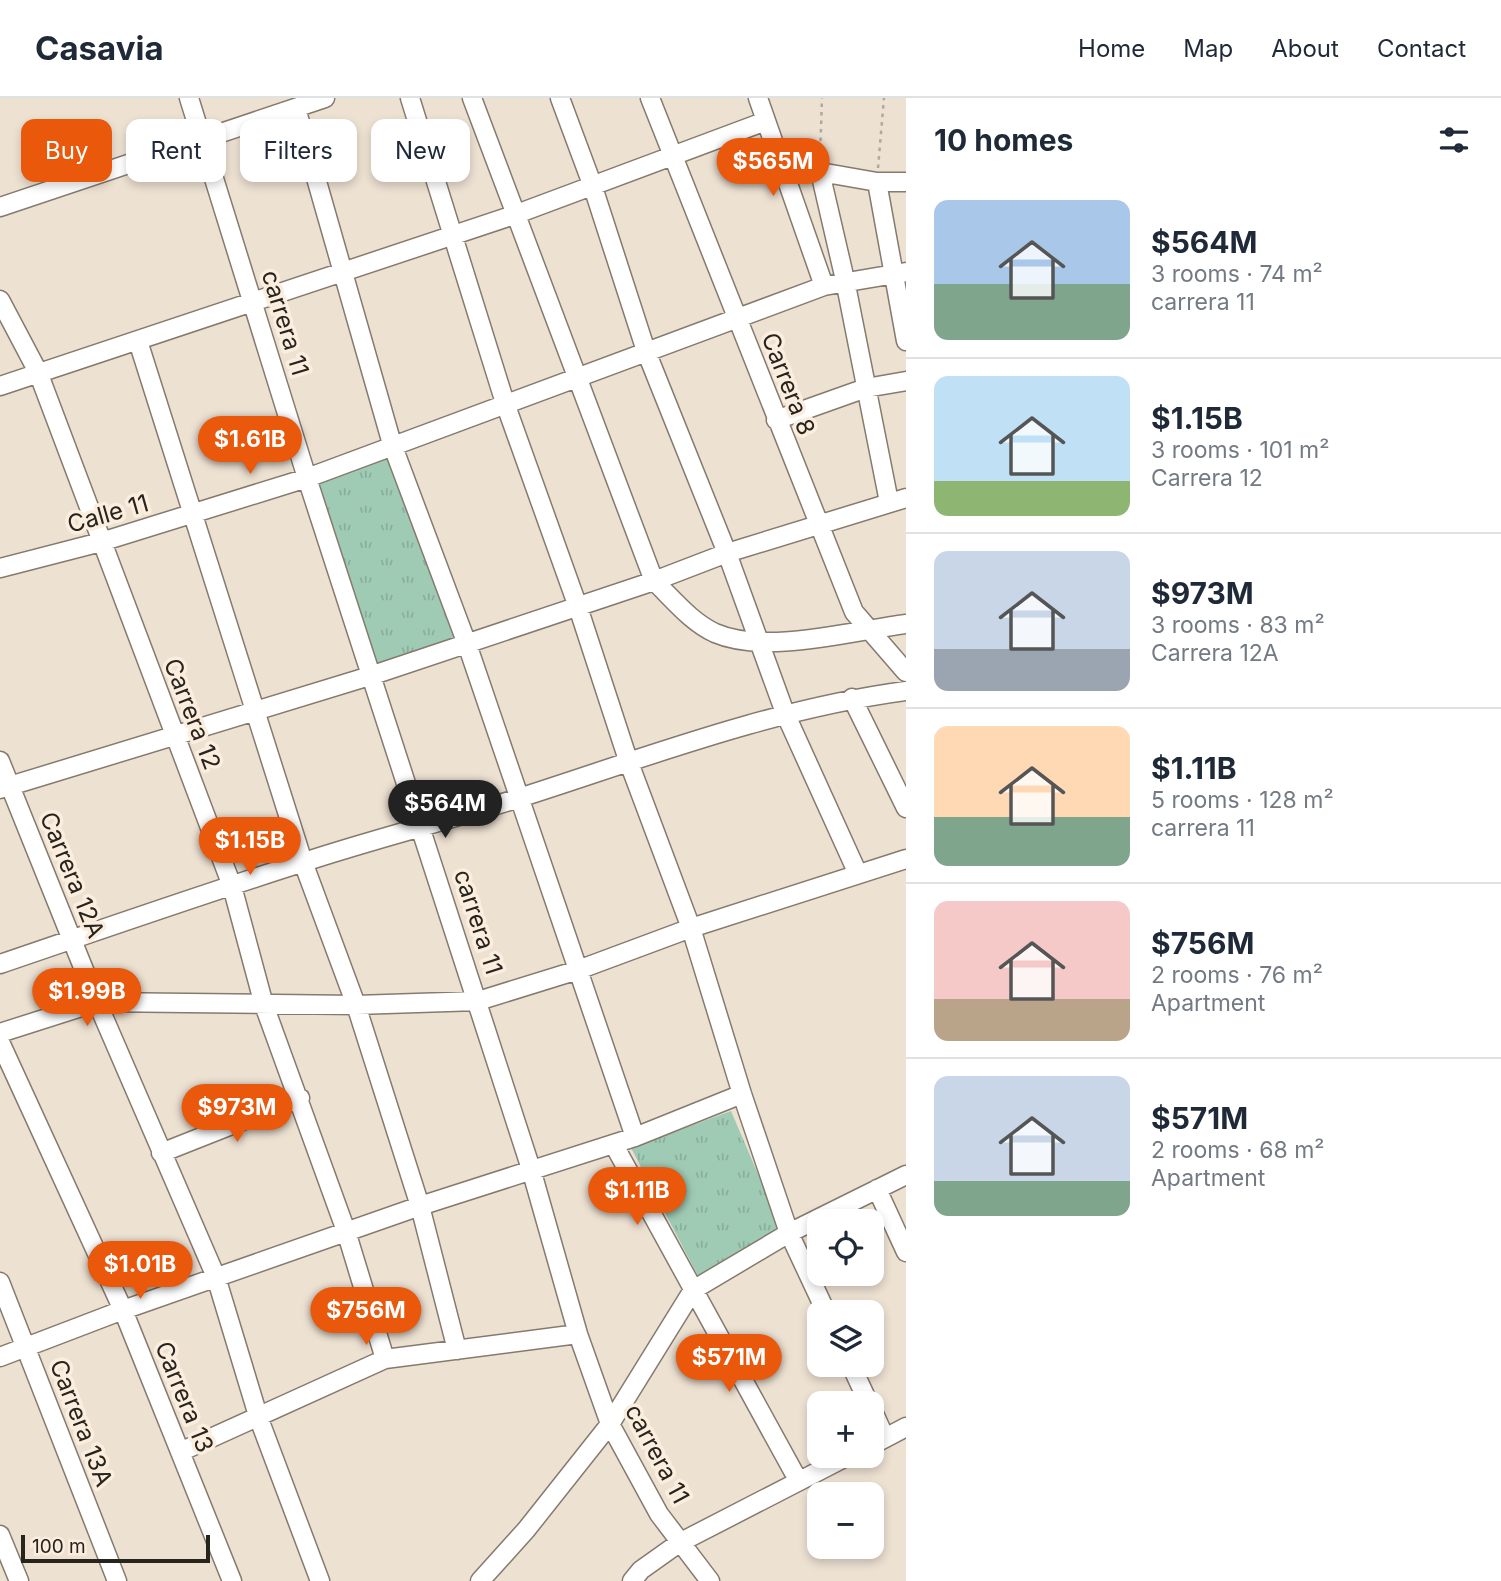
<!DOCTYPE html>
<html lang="en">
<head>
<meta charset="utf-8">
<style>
  body { margin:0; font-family:Inter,sans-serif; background:#f2f2f3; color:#1f2937; height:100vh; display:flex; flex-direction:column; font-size:26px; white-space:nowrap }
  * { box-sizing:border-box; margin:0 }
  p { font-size:23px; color:#747a83 }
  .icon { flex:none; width:38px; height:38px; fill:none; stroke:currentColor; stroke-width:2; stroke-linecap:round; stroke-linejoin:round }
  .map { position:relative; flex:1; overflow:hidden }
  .panel { display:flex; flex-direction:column; background:#fff; width:595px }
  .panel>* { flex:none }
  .top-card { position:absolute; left:21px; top:21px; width:665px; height:63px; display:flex; gap:14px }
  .tools { position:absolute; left:807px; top:1111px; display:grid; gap:14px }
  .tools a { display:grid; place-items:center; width:77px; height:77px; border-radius:14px; background:#fff; box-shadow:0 4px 10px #0003; font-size:35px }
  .scale { position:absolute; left:21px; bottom:18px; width:189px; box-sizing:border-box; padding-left:7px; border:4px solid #27231d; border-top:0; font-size:19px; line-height:24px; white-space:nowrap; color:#27231d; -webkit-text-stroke:5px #fbeedf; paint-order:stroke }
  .price { position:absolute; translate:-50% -60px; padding:0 16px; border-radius:24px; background:#ea580c; color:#fff; font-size:23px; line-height:46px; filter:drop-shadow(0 2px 4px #0008) }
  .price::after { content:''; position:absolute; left:50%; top:42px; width:21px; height:16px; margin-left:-10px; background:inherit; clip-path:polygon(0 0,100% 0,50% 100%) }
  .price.on { background:#222; color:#fff }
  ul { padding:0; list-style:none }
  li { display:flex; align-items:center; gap:21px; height:175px; padding:0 28px }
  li+li { border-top:2px solid #e0e1e3 }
  li span { display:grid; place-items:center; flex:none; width:196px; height:140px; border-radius:14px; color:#555 }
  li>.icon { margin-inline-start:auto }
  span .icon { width:84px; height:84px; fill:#fffc; stroke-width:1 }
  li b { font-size:30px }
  h2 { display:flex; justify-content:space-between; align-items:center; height:84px; padding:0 28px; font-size:30px }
  .tag { padding:0 24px; border-radius:14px; background:#fff; box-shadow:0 4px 10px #0003; font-size:24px; line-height:63px }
  .tag.on { background:#ea580c; color:#fff }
  header { display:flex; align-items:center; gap:42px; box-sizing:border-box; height:98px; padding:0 35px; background:#fff; border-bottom:2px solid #e0e1e3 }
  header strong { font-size:33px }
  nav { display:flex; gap:38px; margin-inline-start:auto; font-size:24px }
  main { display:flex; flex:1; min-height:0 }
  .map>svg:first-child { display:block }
  .grass { fill:url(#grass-tufts) }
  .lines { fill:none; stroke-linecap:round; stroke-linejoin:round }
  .minor-casing { stroke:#857a6d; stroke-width:21 }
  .path { stroke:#b1a79b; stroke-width:2.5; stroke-dasharray:3.5 5; stroke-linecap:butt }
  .minor { stroke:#fff; stroke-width:18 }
  .labels { text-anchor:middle; stroke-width:7; stroke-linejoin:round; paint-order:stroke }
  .street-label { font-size:24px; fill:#27231d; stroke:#fbeedf }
</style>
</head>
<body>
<header>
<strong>Casavia</strong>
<nav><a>Home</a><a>Map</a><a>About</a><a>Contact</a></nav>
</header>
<main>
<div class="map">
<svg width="906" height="1483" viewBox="0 0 906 1483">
  <defs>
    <pattern id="grass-tufts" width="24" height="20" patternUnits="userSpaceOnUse" patternTransform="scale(1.75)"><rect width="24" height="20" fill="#9fcbb5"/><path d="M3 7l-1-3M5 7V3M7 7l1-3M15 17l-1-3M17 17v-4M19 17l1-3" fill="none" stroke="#89ae9b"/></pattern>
  </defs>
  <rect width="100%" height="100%" fill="#ede1d2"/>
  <!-- grass -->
  <path class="grass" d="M391 350 462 544 374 573 312 382Z
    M731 1013 782 1132 698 1178 631 1050Z"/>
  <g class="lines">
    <!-- minor casing -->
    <g class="minor-casing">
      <path id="minor" d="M189 0 307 380 531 1071 578 1236 610 1326 659 1416 710 1483
        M410 0 505 305 578 509 628 662 691 830 742 996 789 1135 826 1214
        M472 0 654 483C673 501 691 524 715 535 766 557 851 533 906 526
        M560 0 592 86 646 253 727 455 785 615 858 776
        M650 0 854 514 906 574
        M758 0 824 188
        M296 10 392 346 467 546 635 1039
        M877 84 906 243
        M0 109 325 0
        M0 202 38 274 232 788 264 907 346 1133 385 1261
        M138 243 303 764 356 907 420 1108 457 1252
        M0 288 514 117 766 23
        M776 322 866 290 906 283
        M889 404 845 182 820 74 877 84H906
        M0 470 101 444 307 380 824 188 906 174
        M852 600 906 710
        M0 663 97 904 216 1179 259 1321 320 1483
        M0 691 373 577 654 483 727 455 906 400
        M0 866C100 832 200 797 301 765 373 741 447 723 519 700 647 659 772 611 906 593
        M0 935 97 904 356 907 478 903 578 872 691 830 906 761
        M0 944 123 1212 232 1483
        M614 1047 798 1382
        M161 1055 300 1000
        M877 1091 906 1154
        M0 1184 117 1483
        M0 1259 123 1212 420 1108 635 1039 742 996
        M851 1267 869 1306
        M872 1311 885 1340
        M872 1347 906 1329
        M180 1354 385 1261 578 1236
        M0 1437 19 1483
        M480 1483 526 1432 610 1326 693 1192 789 1135 906 1077
        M632 1483 641 1472 679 1445 848 1358"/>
    </g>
    <!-- path -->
    <path class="path" d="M820 60 822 0
      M878 70 884 0"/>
    <!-- minor -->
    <use href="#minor" class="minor"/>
  </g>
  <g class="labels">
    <!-- street labels -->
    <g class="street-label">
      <text transform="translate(285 225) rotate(73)" y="8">carrera 11</text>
      <text transform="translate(788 286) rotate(69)" y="8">Carrera 8</text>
      <text transform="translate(108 416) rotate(-16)" y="8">Calle 11</text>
      <text transform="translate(192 616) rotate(69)" y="8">Carrera 12</text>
      <text transform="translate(72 777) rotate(68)" y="8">Carrera 12A</text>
      <text transform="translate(478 824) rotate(72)" y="8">carrera 11</text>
      <text transform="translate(184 1299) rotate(68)" y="8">Carrera 13</text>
      <text transform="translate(81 1325) rotate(69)" y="8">Carrera 13A</text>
      <text transform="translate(657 1356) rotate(62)" y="8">carrera 11</text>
    </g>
  </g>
</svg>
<div class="tools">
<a><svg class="icon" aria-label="locate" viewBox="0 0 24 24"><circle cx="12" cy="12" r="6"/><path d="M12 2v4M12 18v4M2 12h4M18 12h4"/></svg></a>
<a><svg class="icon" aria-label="layers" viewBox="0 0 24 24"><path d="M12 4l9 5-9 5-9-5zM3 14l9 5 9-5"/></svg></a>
<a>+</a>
<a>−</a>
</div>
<div class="scale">100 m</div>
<b class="price" style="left:773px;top:100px">$565M</b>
<b class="price" style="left:250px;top:378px">$1.61B</b>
<b class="price on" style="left:445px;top:742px">$564M</b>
<b class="price" style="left:250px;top:779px">$1.15B</b>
<b class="price" style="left:87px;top:930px">$1.99B</b>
<b class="price" style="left:237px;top:1046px">$973M</b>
<b class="price" style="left:637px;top:1129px">$1.11B</b>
<b class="price" style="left:140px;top:1203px">$1.01B</b>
<b class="price" style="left:366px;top:1249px">$756M</b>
<b class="price" style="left:729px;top:1296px">$571M</b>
<div class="top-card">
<a class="tag on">Buy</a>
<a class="tag">Rent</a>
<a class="tag">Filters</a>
<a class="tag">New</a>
</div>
</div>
<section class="panel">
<h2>10 homes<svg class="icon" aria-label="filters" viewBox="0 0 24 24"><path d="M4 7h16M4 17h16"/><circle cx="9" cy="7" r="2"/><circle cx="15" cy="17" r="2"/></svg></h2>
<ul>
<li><span style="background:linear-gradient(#a9c7e8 60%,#7fa58c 0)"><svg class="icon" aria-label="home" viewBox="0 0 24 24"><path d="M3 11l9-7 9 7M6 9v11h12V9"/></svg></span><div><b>$564M</b><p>3 rooms · 74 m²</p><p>carrera 11</p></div></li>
<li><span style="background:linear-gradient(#bfe0f5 75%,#8fb573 0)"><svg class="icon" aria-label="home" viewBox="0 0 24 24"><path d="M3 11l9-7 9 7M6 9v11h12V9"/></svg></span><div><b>$1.15B</b><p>3 rooms · 101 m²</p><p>Carrera 12</p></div></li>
<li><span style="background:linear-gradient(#c9d6e8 70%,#9aa5b1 0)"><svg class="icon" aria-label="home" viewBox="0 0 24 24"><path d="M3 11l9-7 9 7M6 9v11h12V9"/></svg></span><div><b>$973M</b><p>3 rooms · 83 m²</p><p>Carrera 12A</p></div></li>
<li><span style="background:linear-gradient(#ffd9b3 65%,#7fa58c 0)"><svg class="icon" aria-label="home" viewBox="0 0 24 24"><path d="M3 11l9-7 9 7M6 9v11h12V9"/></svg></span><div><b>$1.11B</b><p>5 rooms · 128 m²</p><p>carrera 11</p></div></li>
<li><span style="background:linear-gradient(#f6c9c9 70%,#b9a48a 0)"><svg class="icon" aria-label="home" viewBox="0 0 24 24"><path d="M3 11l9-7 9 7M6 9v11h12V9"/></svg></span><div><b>$756M</b><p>2 rooms · 76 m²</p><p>Apartment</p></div></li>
<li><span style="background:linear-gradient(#c9d6e8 75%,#7fa58c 0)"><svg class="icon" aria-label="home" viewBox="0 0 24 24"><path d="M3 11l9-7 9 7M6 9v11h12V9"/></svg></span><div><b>$571M</b><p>2 rooms · 68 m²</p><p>Apartment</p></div></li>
</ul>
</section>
</main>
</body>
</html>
